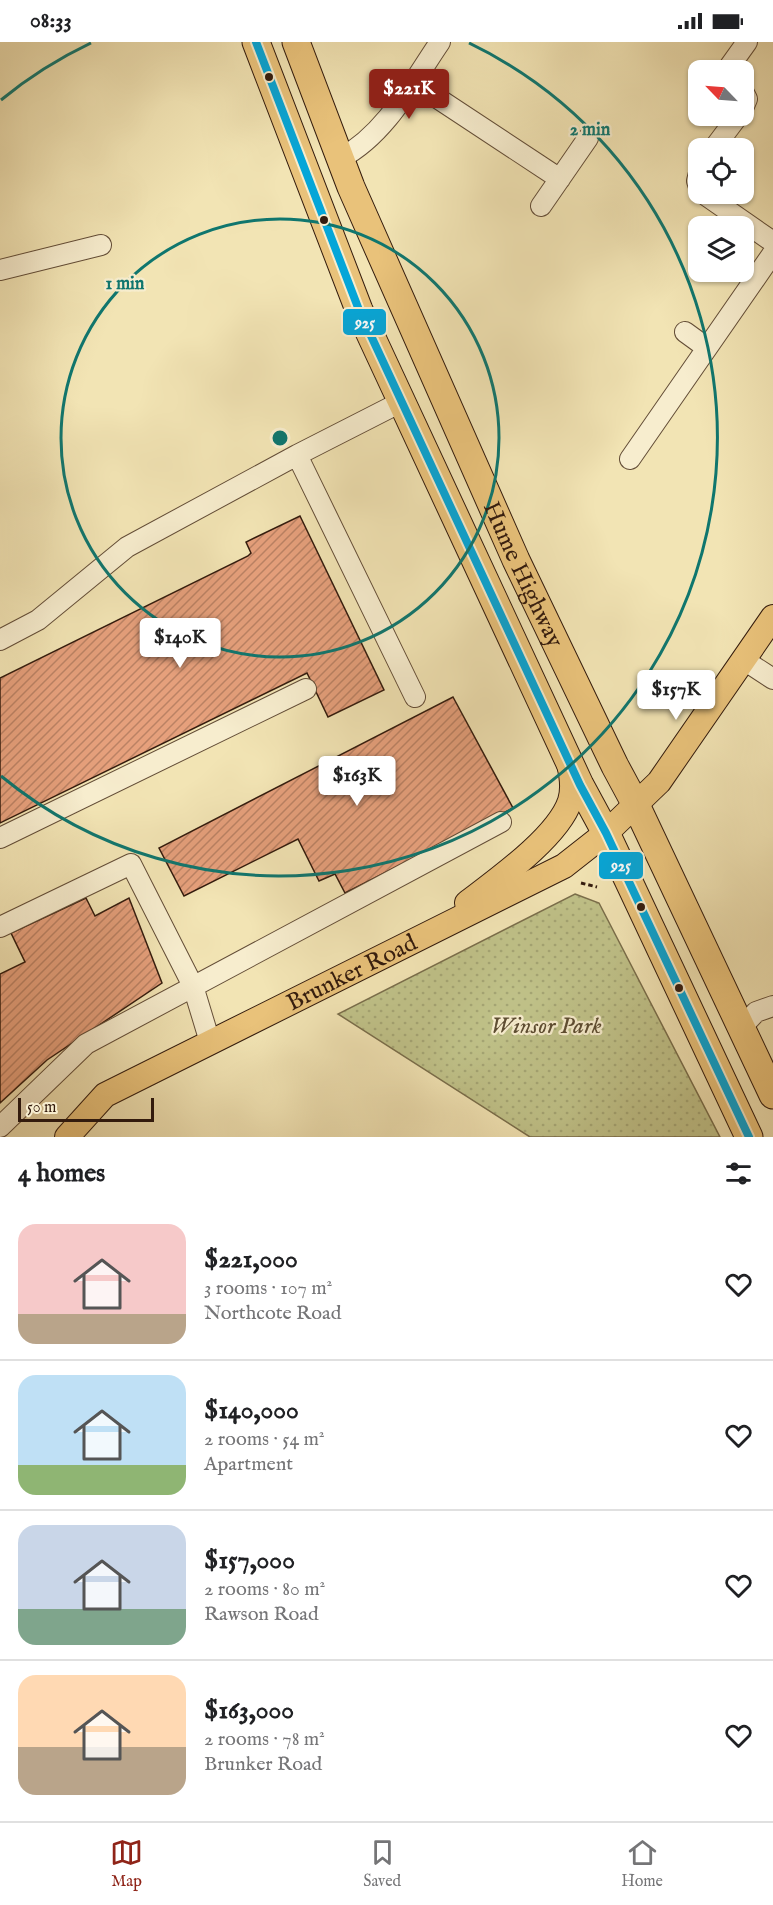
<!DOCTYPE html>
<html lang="en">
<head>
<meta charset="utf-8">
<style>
  body { margin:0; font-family:"IM FELL English",serif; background:#f2f2f2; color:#202124; height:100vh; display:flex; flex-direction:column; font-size:22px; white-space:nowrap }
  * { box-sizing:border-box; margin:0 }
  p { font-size:20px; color:#757577 }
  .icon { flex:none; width:33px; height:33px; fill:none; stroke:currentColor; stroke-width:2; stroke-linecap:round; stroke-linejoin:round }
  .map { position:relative; height:1095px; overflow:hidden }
  .panel { display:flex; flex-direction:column; background:#fff; flex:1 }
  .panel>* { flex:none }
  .needle { width:39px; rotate:295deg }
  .tools { position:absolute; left:688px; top:18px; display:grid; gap:12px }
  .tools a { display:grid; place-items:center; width:66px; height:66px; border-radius:12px; background:#fff; box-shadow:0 2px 4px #0004; font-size:30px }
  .scale { position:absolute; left:18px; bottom:15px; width:136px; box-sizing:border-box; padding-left:6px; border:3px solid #331b0d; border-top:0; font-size:16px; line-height:21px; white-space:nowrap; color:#331b0d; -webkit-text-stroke:4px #f7edce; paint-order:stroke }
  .price { position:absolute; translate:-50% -51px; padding:0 14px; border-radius:6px; background:#fff; color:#222; font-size:20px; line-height:39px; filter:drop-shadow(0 2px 3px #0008) }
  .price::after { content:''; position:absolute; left:50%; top:36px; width:18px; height:14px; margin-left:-9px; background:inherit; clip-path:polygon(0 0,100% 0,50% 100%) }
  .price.current { background:#8f2418; color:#fff }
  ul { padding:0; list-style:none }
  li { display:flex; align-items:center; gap:18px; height:150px; padding:0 18px }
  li+li { border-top:2px solid #e0e0e0 }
  li span { display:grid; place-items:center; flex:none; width:168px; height:120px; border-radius:18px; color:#555 }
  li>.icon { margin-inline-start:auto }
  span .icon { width:72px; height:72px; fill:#fffc; stroke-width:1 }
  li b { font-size:26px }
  h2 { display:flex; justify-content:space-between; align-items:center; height:72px; padding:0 18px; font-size:26px }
  .status { display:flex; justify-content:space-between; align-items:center; height:42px; padding:0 30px; background:#fff; direction:ltr }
  .status svg { height:16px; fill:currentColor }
  .menu { display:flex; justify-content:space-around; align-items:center; height:84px; border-top:2px solid #e0e0e0; background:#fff; font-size:16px; color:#757577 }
  .menu a { display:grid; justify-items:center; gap:3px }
  .menu .current { color:#8f2418 }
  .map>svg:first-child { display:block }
  .park { fill:url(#park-dots); stroke:#7a6e4b; stroke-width:1.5 }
  .building { fill:url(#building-hatch); stroke:#331b0d; stroke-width:1.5 }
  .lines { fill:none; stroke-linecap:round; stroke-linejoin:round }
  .minor-casing { stroke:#634d37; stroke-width:22 }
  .major-casing { stroke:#331b0d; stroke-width:26 }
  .highway-casing { stroke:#331b0d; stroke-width:29 }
  .path { stroke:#331b0d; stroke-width:3; stroke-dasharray:4.5 3; stroke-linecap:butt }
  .minor { stroke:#f7edce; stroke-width:20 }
  .major { stroke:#e9c27a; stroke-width:24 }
  .highway { stroke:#e9c27a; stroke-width:27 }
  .bus-1-casing { stroke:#f7edce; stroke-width:12 }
  .bus-1 { stroke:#05a6d8; stroke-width:8 }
  .ring { fill:none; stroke:#0f766e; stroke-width:3 }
  .bus-dot { fill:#331b0d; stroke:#f7edce; stroke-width:2 }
  .labels { text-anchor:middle; stroke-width:4.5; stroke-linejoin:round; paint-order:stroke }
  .street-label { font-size:24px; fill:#331b0d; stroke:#f7edce }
  .park-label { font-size:24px; font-style:italic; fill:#5d4d32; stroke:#f7edce }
  .centre { fill:#0f766e; stroke:#f7edce; stroke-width:3 }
  .ring-label { font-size:18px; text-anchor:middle; font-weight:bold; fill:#0f766e; stroke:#f7edce; stroke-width:4.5; stroke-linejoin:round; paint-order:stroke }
  .line-badge { stroke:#f7edce; stroke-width:2 }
  .badge-label { font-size:16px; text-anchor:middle; font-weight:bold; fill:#fff }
</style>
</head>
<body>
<div class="status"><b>08:33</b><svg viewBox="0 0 49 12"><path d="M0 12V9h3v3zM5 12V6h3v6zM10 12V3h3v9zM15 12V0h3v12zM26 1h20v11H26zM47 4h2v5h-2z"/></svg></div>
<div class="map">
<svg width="773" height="1095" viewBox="0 0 773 1095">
  <defs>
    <pattern id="park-dots" width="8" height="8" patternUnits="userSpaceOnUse" patternTransform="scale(1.5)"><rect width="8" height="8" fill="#c0c289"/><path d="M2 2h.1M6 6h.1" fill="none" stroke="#a5a675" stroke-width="1.8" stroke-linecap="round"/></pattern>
    <pattern id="building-hatch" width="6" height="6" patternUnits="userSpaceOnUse" patternTransform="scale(1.5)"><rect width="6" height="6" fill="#e6a07c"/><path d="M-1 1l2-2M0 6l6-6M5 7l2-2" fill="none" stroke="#bb8264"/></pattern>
  </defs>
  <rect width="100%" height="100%" fill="#f2e4b4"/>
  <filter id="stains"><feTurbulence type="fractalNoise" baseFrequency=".00333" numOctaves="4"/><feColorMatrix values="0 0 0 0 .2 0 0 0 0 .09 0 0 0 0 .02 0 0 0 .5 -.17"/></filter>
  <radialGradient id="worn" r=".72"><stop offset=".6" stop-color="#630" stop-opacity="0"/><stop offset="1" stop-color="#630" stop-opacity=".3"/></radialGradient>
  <!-- park -->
  <path class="park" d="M575 852 599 861 720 1095H530L338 972Z"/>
  <!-- building -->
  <path class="building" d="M300 474 384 648 328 675 307 631 0 781V636L248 514 251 511 246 500Z
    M453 655 513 766 345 851 335 832 319 839 298 797 184 854 159 806Z
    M86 856 95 874 129 856 162 941 47 1018 0 1061V932L25 920 11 891Z"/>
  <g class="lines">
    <!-- minor casing -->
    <g class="minor-casing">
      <path id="minor" d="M727 28 747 0
        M413 40 560 137
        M744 51 747 57 744 64
        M714 106 738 74
        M341 116C386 92 412 41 440 0
        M699 131 697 139 699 145
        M704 152 773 200
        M541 164 588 96
        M0 228 101 203
        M685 290 707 306
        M297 413 415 655
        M630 417 773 211
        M0 598 38 578 127 505 297 413 401 360
        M744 618 773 637
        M0 796 306 647
        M0 885 131 822 193 944 210 1000
        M741 986 756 970 773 964
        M0 1085 86 1002 501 780"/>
    </g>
    <!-- major casing -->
    <g class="major-casing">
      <g id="major">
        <path d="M467 861C497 838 558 795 570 759 574 746 572 734 569 722"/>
        <path id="s1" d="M67 1095 105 1053 564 824 606 791 659 740 773 575"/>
      </g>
    </g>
    <!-- highway casing -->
    <g class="highway-casing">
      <g id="highway">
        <path d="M256 0 359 268 580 743 606 791 749 1095"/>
        <path id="s2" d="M296 0 351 145 516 518 615 724 636 763 773 1053"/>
      </g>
    </g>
    <!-- path -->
    <path class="path" d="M581 841 597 845"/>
    <!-- minor -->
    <use href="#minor" class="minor"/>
    <!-- major -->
    <use href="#major" class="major"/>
    <!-- highway -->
    <use href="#highway" class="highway"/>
    <!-- bus-1 casing -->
    <g class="bus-1-casing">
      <path id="bus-1" d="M256 0 359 268 580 743 606 791 749 1095"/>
    </g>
    <!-- bus-1 -->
    <use href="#bus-1" class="bus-1"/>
  </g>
  <!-- distance rings -->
  <g class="ring">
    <circle cx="280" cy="396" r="219"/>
    <path d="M1 58A438 438 0 0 1 91 1M469 1A438 438 0 1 1 1 734"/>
  </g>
  <!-- markers -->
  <g class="bus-dot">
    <circle cx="269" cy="35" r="5"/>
    <circle cx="324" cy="178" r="5"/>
    <circle cx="641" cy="865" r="5"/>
    <circle cx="679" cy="946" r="5"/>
  </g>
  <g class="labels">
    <!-- street labels -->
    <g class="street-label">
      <text dy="8" stroke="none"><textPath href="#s2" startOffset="579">Hume Highway</textPath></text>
      <text dy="8" stroke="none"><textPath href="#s1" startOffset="332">Brunker Road</textPath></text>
    </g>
    <!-- park labels -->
    <g class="park-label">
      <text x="546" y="991">Winsor Park</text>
    </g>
  </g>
  <circle cx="280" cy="396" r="9" class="centre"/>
  <g class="ring-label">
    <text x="590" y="93">2 min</text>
    <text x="125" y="247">1 min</text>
  </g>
  <g class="line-badge">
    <rect x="342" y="266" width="45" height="28" rx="6" fill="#05a6d8"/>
    <rect x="598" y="809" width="46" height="29" rx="6" fill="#05a6d8"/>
  </g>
  <g class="badge-label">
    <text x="365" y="286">925</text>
    <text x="621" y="829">925</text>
  </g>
  <rect width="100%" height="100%" filter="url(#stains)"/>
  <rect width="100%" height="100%" fill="url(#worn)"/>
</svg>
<div class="tools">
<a><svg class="needle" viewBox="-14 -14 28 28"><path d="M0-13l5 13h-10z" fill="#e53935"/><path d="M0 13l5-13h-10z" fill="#757577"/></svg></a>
<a><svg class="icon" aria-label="locate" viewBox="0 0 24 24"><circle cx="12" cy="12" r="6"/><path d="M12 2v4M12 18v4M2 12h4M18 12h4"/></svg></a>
<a><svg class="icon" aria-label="layers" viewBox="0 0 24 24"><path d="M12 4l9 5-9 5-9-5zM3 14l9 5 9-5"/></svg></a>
</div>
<div class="scale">50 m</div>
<b class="price current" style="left:409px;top:78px">$221K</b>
<b class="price" style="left:180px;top:627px">$140K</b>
<b class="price" style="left:676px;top:679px">$157K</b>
<b class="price" style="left:357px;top:765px">$163K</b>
</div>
<section class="panel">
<h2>4 homes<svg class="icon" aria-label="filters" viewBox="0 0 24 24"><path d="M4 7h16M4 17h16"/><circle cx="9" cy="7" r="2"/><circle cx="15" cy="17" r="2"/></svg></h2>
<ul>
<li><span style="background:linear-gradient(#f6c9c9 75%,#b9a48a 0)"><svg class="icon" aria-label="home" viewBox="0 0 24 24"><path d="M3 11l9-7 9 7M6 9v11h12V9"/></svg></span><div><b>$221,000</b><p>3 rooms · 107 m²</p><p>Northcote Road</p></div><svg class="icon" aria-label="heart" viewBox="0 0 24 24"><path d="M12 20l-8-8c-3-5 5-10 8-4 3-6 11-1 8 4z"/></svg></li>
<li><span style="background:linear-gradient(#bfe0f5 75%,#8fb573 0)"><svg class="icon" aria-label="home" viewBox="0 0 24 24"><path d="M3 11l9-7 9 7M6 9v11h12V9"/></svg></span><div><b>$140,000</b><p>2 rooms · 54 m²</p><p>Apartment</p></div><svg class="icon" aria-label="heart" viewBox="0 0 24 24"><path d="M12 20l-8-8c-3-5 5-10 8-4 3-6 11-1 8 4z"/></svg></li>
<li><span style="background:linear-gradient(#c9d6e8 70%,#7fa58c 0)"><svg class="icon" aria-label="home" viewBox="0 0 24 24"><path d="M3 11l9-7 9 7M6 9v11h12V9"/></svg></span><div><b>$157,000</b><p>2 rooms · 80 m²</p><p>Rawson Road</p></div><svg class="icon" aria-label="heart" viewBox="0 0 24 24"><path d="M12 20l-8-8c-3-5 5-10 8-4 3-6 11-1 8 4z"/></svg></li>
<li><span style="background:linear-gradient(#ffd9b3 60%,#b9a48a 0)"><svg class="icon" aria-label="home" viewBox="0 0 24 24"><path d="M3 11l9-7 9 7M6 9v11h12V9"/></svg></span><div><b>$163,000</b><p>2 rooms · 78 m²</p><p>Brunker Road</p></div><svg class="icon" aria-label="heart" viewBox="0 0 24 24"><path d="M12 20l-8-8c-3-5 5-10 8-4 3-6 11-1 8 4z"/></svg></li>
</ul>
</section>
<nav class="menu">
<a class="current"><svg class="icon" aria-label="map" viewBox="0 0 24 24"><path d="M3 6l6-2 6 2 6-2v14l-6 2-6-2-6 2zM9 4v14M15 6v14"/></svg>Map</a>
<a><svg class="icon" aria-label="saved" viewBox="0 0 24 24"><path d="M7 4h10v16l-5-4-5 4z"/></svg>Saved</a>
<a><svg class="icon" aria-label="home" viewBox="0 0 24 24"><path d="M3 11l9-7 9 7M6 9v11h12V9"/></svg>Home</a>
</nav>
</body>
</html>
